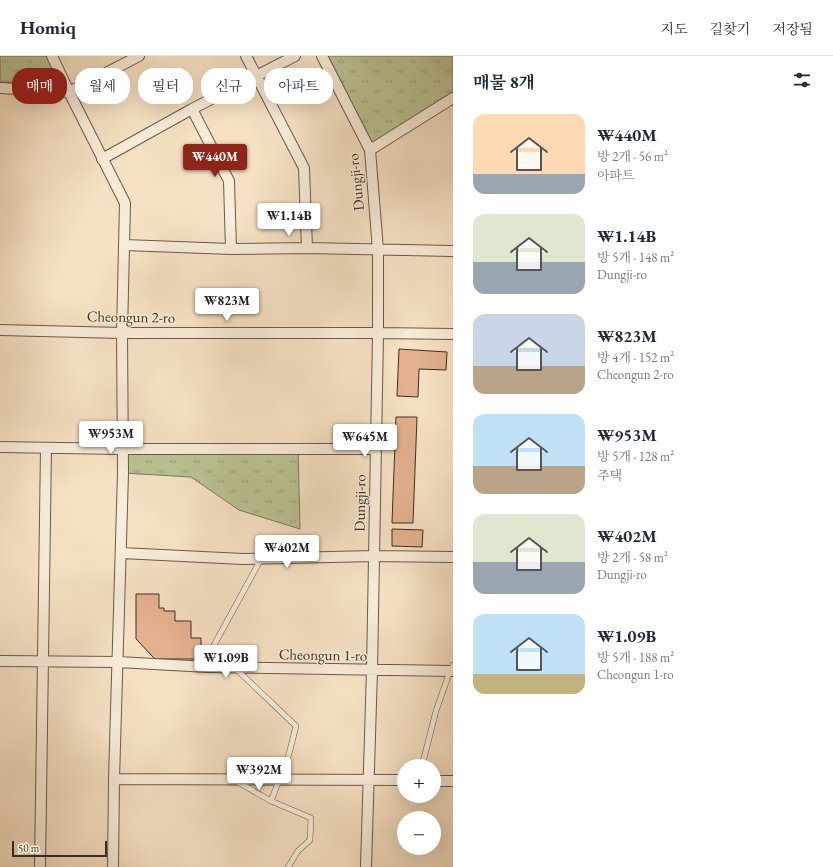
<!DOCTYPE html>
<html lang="ko">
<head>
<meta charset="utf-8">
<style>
  body { margin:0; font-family:"EB Garamond","Noto Serif KR",serif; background:#f6f6f7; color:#1f2937; height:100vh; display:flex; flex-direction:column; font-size:15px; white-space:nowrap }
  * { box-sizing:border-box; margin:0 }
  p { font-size:13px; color:#747a83 }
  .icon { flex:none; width:22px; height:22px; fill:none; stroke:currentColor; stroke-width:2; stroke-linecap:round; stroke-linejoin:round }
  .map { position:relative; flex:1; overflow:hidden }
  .panel { display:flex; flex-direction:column; background:#fff; width:380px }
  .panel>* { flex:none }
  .hud { position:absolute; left:12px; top:12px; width:380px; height:36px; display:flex; gap:8px }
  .controls { position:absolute; left:397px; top:703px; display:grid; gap:8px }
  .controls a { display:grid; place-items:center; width:44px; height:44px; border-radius:50%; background:#fff; box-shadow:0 4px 16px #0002; font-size:20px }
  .scale { position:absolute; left:12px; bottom:10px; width:95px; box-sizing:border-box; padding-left:4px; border:2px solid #3c2d22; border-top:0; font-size:11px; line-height:14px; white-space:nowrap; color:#3c2d22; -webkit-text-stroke:3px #f9ecd9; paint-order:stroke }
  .price { position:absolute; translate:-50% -34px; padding:0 9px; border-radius:4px; background:#fff; color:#222; font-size:13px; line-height:26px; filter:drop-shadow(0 1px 2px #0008) }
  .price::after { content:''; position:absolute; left:50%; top:24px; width:12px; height:9px; margin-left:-6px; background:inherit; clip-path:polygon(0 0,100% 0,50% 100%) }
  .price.current { background:#8f2418; color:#fff }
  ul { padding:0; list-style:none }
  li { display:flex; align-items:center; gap:12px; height:100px; padding:0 20px }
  li span { display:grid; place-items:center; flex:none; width:112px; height:80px; border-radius:12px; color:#555 }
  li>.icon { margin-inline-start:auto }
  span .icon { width:48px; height:48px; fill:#fffc; stroke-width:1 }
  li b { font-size:17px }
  h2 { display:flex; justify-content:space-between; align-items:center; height:48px; padding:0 20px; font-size:17px }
  .pill { padding:0 14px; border-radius:16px; background:#fff; box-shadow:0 4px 16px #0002; font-size:14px; line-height:36px }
  .pill.current { background:#8f2418; color:#fff }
  header { display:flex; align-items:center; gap:24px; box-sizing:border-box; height:56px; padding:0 20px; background:#fff; border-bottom:1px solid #e0e1e3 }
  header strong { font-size:19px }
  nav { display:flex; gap:22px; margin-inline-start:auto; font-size:14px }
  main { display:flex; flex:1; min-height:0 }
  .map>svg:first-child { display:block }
  .grass { fill:url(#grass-tufts); stroke:#7c785c }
  .building { fill:#e4b190; stroke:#3c2d22 }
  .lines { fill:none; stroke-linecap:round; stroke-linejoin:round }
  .service-casing { stroke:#6a5a4a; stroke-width:6 }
  .minor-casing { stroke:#6a5a4a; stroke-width:12 }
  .service { stroke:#f9ecd9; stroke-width:5 }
  .minor { stroke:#f9ecd9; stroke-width:10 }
  .labels { text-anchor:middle; stroke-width:3; stroke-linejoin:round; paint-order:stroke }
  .street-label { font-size:15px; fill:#3c2d22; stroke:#f9ecd9 }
</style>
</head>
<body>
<header>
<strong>Homiq</strong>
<nav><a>지도</a><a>길찾기</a><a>저장됨</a></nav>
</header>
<main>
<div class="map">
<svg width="453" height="811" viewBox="0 0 453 811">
  <defs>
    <pattern id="grass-tufts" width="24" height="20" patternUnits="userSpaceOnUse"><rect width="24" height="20" fill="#bbc395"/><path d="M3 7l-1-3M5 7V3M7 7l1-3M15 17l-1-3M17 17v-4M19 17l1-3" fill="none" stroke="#999f79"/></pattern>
  </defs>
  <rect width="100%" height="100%" fill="#f6e1c4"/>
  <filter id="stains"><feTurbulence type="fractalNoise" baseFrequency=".005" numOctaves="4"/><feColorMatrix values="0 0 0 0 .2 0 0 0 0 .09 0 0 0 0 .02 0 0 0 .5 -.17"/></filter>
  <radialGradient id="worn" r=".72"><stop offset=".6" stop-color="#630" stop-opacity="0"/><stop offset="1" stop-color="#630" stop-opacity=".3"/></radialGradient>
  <!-- grass -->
  <path class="grass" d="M0 0H48L60 27 0 26Z
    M321 0H453V41L370 94Z
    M122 393H298L300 473 239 454 191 421 123 417Z"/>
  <!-- building -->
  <path class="building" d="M399 293 447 296 446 314 419 313 418 341 397 340Z
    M396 361H417L413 467H392Z
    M392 473 423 474 422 491 392 490Z
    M136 538H159V552H164V555H175V565H191V582H201V603H155L136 583Z"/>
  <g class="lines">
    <!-- service casing -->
    <g class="service-casing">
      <path id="service" d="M261 503 213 591 296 670 289 698 271 745
        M422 710 436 655 450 615 453 609
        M236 725 271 745 311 762 310 784 298 795 288 811"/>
    </g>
    <!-- minor casing -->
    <g class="minor-casing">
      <path id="minor" d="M52 0 69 36 125 147 122 277 123 417 114 723 113 811
        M246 0 304 112 307 192
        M322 0 370 94 378 194V277L372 614 366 811
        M0 32 69 36 139 0
        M192 53 229 125 231 193
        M370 94 453 42
        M102 103 192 53 295 0
        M124 189 231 193 307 192 453 195
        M0 274 122 277H378L453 278
        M0 391 122 393H376
        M121 497 243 503 374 500 453 501
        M0 605 118 606 208 611 453 615
        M114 723 404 724
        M434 725H453
        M40 811 46 392"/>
    </g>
    <!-- service -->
    <use href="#service" class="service"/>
    <!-- minor -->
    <use href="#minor" class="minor"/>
  </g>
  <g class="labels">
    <!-- street labels -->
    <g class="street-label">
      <text transform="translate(356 126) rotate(-96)" y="5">Dungji-ro</text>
      <text transform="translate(131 261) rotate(1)" y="5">Cheongun 2-ro</text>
      <text transform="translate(360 447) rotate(-89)" y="5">Dungji-ro</text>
      <text transform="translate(323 599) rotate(1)" y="5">Cheongun 1-ro</text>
    </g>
  </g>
  <rect width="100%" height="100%" filter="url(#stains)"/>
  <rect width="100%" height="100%" fill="url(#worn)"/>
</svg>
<div class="controls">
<a>+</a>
<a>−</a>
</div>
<div class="scale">50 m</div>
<b class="price current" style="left:215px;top:122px">₩440M</b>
<b class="price" style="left:289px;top:181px">₩1.14B</b>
<b class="price" style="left:227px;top:266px">₩823M</b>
<b class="price" style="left:111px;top:399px">₩953M</b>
<b class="price" style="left:365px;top:402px">₩645M</b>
<b class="price" style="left:287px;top:513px">₩402M</b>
<b class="price" style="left:226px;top:623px">₩1.09B</b>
<b class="price" style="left:259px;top:735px">₩392M</b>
<div class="hud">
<a class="pill current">매매</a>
<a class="pill">월세</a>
<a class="pill">필터</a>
<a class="pill">신규</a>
<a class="pill">아파트</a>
</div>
</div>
<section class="panel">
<h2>매물 8개<svg class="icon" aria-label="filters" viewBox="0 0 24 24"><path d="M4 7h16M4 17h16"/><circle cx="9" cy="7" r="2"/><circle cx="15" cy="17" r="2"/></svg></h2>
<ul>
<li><span style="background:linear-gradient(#ffd9b3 75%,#9aa5b1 0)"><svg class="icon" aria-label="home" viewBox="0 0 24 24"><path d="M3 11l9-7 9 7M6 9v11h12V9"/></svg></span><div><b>₩440M</b><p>방 2개 · 56 m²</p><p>아파트</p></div></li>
<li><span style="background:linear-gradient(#dfe7d0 60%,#9aa5b1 0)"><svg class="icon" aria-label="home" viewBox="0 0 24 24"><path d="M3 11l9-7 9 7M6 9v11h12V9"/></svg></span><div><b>₩1.14B</b><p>방 5개 · 148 m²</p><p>Dungji-ro</p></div></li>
<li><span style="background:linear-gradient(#c9d6e8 65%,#b9a48a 0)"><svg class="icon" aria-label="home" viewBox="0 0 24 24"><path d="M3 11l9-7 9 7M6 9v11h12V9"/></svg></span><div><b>₩823M</b><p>방 4개 · 152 m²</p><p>Cheongun 2-ro</p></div></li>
<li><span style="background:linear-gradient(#bfe0f5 65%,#b9a48a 0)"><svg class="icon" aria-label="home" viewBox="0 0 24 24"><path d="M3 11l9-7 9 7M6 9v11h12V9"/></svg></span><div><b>₩953M</b><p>방 5개 · 128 m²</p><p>주택</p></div></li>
<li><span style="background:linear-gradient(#dfe7d0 60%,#9aa5b1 0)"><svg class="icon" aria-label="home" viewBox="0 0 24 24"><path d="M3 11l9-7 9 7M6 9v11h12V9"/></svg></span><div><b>₩402M</b><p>방 2개 · 58 m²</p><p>Dungji-ro</p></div></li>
<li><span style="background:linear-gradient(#bfe0f5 75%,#c2b280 0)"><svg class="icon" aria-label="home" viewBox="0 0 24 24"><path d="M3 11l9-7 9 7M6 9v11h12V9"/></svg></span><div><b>₩1.09B</b><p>방 5개 · 188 m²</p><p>Cheongun 1-ro</p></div></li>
</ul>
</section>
</main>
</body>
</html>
